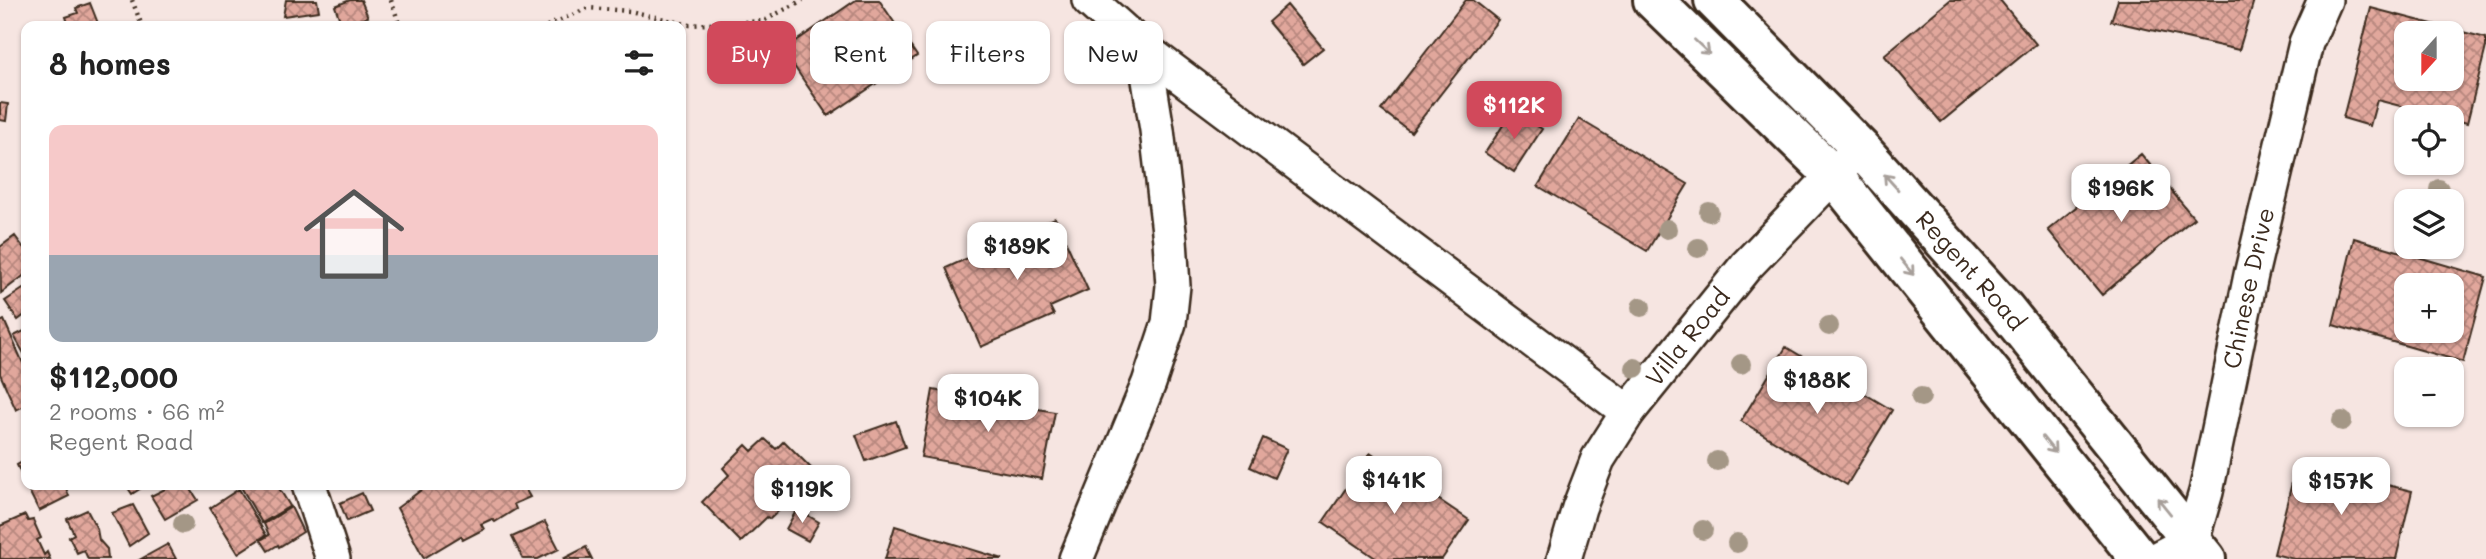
<!DOCTYPE html>
<html lang="en">
<head>
<meta charset="utf-8">
<style>
  body { margin:0; font-family:Mali,sans-serif; background:#f2f2f2; color:#222; height:100vh; display:flex; flex-direction:column; font-size:26px; white-space:nowrap }
  * { box-sizing:border-box; margin:0 }
  p { font-size:23px; color:#767676 }
  .icon { flex:none; width:38px; height:38px; fill:none; stroke:currentColor; stroke-width:2; stroke-linecap:round; stroke-linejoin:round }
  .map { position:relative; flex:1; overflow:hidden }
  .drawer { position:absolute; left:21px; top:21px; width:665px; height:469px; display:flex; flex-direction:column; background:#fff; border-radius:14px; box-shadow:0 2px 5px #0004 }
  .drawer>* { flex:none }
  .hud { position:absolute; left:707px; top:21px; width:665px; height:63px; display:flex; gap:14px }
  .needle { width:46px; rotate:201deg }
  .fabs { position:absolute; left:2394px; top:21px; display:grid; gap:14px }
  .fabs a { display:grid; place-items:center; width:70px; height:70px; border-radius:14px; background:#fff; box-shadow:0 2px 5px #0004; font-size:35px }
  .price { position:absolute; translate:-50% -60px; padding:0 16px; border-radius:14px; background:#fff; color:#222; font-size:23px; line-height:46px; filter:drop-shadow(0 2px 4px #0008) }
  .price::after { content:''; position:absolute; left:50%; top:42px; width:21px; height:16px; margin-left:-10px; background:inherit; clip-path:polygon(0 0,100% 0,50% 100%) }
  .price.active { background:#d1495b; color:#fff }
  ul { padding:0; list-style:none }
  li { display:grid; align-content:center; gap:14px; height:371px; padding:0 28px }
  li+li { border-top:2px solid #e0e0e0 }
  li span { display:grid; place-items:center; height:217px; border-radius:14px; color:#555 }
  li>.icon { margin-inline-start:auto }
  span .icon { width:126px; height:126px; fill:#fffc; stroke-width:1 }
  li b { font-size:30px }
  h2 { display:flex; justify-content:space-between; align-items:center; height:84px; padding:0 28px; font-size:30px }
  .pill { padding:0 24px; border-radius:14px; background:#fff; box-shadow:0 2px 5px #0004; font-size:24px; line-height:63px }
  .pill.active { background:#d1495b; color:#fff }
  .map>svg:first-child { display:block }
  .building { fill:url(#building-cross-hatch); stroke:#3b2a1e; stroke-width:2; fill-rule:evenodd }
  .lines { fill:none; stroke-linecap:round; stroke-linejoin:round }
  .minor-casing { stroke:#3b2a1e; stroke-width:38 }
  .primary-casing { stroke:#3b2a1e; stroke-width:44 }
  .path { stroke:#3b2a1e; stroke-width:4.5; stroke-dasharray:2 5; stroke-linecap:butt }
  .minor { stroke:#fff; stroke-width:33 }
  .primary { stroke:#fff; stroke-width:38 }
  .tree { fill:#a49786 }
  .oneway { stroke:#a79f9a }
  .labels { text-anchor:middle; stroke-width:5; stroke-linejoin:round; paint-order:stroke }
  .street-label { font-size:24px; fill:#3b2a1e; stroke:#fff }
</style>
</head>
<body>
<div class="map">
<svg width="2486" height="559" viewBox="0 0 2486 559">
  <defs>
    <pattern id="building-cross-hatch" width="8" height="8" patternUnits="userSpaceOnUse" patternTransform="scale(1.75)"><rect width="8" height="8" fill="#e1a79c"/><path d="M0 0l8 8M0 8l8-8" fill="none" stroke="#b8887f"/></pattern>
  </defs>
  <rect width="100%" height="100%" fill="#f6e5e1"/>
  <filter id="ink" filterUnits="userSpaceOnUse"><feTurbulence type="fractalNoise" baseFrequency=".0143" numOctaves="2"/><feDisplacementMap in="SourceGraphic" scale="14" xChannelSelector="R" yChannelSelector="G"/><feConvolveMatrix kernelMatrix="1 2 1 2 8 2 1 2 1" color-interpolation-filters="sRGB"/></filter>
  <g filter="url(#ink)">
    <!-- building -->
    <path class="building" d="M286 0H317L319 11 283 16Z
      M350 0H361L368 17 342 26 335 6Z
      M856 0H879L917 56 828 116 783 50Z
      M1466 0H1473L1498 20 1411 132 1381 110Z
      M1950 0H2000L2036 44 1941 122 1884 55Z
      M2118 0H2254L2239 50 2111 21Z
      M90 3 99 26H69L66 17 78 13 76 8Z
      M1287 5 1323 48 1303 64 1268 22Z
      M2371 8 2486 38V47L2467 123 2452 119V117H2443L2377 100 2370 126 2343 118ZM2406 33H2452V79H2406Z
      M0 103 8 104 6 121 0 120Z
      M1513 110 1542 129 1514 172 1485 153Z
      M1579 119 1688 184 1647 251 1538 186Z
      M2141 154 2194 218 2102 295 2048 230Z
      M1055 218 1088 290 1050 307 1054 315 981 347 946 268Z
      M15 236 26 251V274L1 293 0 247Z
      M2354 238 2486 277 2463 362 2333 325ZM2406 285H2452V331H2406Z
      M26 287V314L18 320 5 301Z
      M4 320 26 370V405L16 410 0 374V322Z
      M26 330V357L14 336Z
      M1786 347 1892 410 1847 485 1741 421Z
      M933 390 1055 412 1042 479 921 457Z
      M896 421 905 447 866 461 856 435Z
      M1263 438 1287 449 1274 478 1250 467Z
      M765 439 776 449 784 441 814 471 785 499 788 502 770 519 767 517 741 542 702 502 729 475 723 468 746 445 752 451Z
      M26 450V485L17 465 24 461 22 452Z
      M1370 453 1469 520 1442 559H1377L1323 522Z
      M2297 463 2412 491 2396 559H2294L2274 554Z
      M26 485H72L66 488 69 496 39 511Z
      M126 485H146L132 494Z
      M173 485H188L198 500 165 519 151 496Z
      M245 485H277L290 506 262 523 241 487Z
      M428 485H523L530 497 514 504 516 509 495 522 492 519 481 524 484 529 463 540 461 536 424 558 397 508Z
      M239 489 266 535 238 553 210 508Z
      M362 493 370 511 347 521 340 503Z
      M133 505 148 533 129 546 112 513Z
      M291 507 303 532 279 547 278 545 268 551 261 540 269 535 264 524Z
      M797 509 819 522 808 541 786 529Z
      M87 510 97 529 99 540 107 549 108 559H88L84 550 77 553 69 537 74 534 67 519Z
      M25 515 28 521 33 520 41 538 37 540 44 555 47 552 50 559H0V526Z
      M545 522 559 549 538 559H523L512 537Z
      M895 526 1003 559H885Z
      M168 544 176 559H141Z
      M586 547 592 559H563Z"/>
    <g class="lines">
      <!-- minor casing -->
      <g class="minor-casing">
        <g id="minor">
          <path d="M1089 0 1144 49 1628 412"/>
          <path d="M309 485 333 559"/>
          <path d="M1076 559 1149 383 1169 323 1173 286 1170 240 1157 130 1144 49"/>
          <path id="s1" d="M1564 559 1579 508 1598 459 1628 412 1746 266 1852 156"/>
          <path id="s2" d="M2156 559 2192 540 2206 492 2251 275 2306 43 2325 0"/>
        </g>
      </g>
      <!-- primary casing -->
      <g class="primary-casing">
        <g id="primary">
          <path d="M1653 0 1833 175 2140 559"/>
          <path id="s3" d="M1714 0 1860 148 2005 309 2206 559"/>
        </g>
      </g>
      <!-- path -->
      <path class="path" d="M132 0 142 26
        M391 0 400 26
        M547 26 588 8 630 11 690 25 763 21 803 0"/>
      <!-- minor -->
      <use href="#minor" class="minor"/>
      <!-- primary -->
      <use href="#primary" class="primary"/>
    </g>
    <!-- trees -->
    <g class="tree">
      <circle cx="2439" cy="189" r="10"/>
      <circle cx="1709" cy="212" r="10"/>
      <circle cx="1667" cy="229" r="10"/>
      <circle cx="1698" cy="248" r="10"/>
      <circle cx="1641" cy="307" r="10"/>
      <circle cx="1829" cy="326" r="10"/>
      <circle cx="1741" cy="364" r="10"/>
      <circle cx="1635" cy="368" r="10"/>
      <circle cx="1921" cy="397" r="10"/>
      <circle cx="2342" cy="421" r="10"/>
      <circle cx="1717" cy="461" r="10"/>
      <circle cx="183" cy="524" r="10"/>
      <circle cx="1703" cy="530" r="10"/>
      <circle cx="1737" cy="543" r="10"/>
    </g>
    <!-- one-way arrows -->
    <defs><path id="oneway-shaft" d="M-6 0H5M1.5-3L5.5 0L1.5 3" fill="none" stroke-width="1.6" stroke-linecap="round" stroke-linejoin="round" transform="scale(1.75)"/></defs>
    <g class="oneway">
      <use href="#oneway-shaft" transform="translate(1702 47) rotate(44)"/>
      <use href="#oneway-shaft" transform="translate(1891 182) rotate(-132)"/>
      <use href="#oneway-shaft" transform="translate(1907 267) rotate(51)"/>
      <use href="#oneway-shaft" transform="translate(2049 445) rotate(51)"/>
      <use href="#oneway-shaft" transform="translate(2164 506) rotate(-129)"/>
    </g>
  </g>
  <g class="labels">
    <!-- street labels -->
    <g class="street-label">
      <text dy="8" stroke="none"><textPath href="#s3" startOffset="373">Regent Road</textPath></text>
      <text dy="8" stroke="none"><textPath href="#s2" startOffset="299">Chinese Drive</textPath></text>
      <text dy="8" stroke="none"><textPath href="#s1" startOffset="257">Villa Road</textPath></text>
    </g>
  </g>
</svg>
<div class="fabs">
<a><svg class="needle" viewBox="-14 -14 28 28"><path d="M0-13l5 13h-10z" fill="#e53935"/><path d="M0 13l5-13h-10z" fill="#767676"/></svg></a>
<a><svg class="icon" aria-label="locate" viewBox="0 0 24 24"><circle cx="12" cy="12" r="6"/><path d="M12 2v4M12 18v4M2 12h4M18 12h4"/></svg></a>
<a><svg class="icon" aria-label="layers" viewBox="0 0 24 24"><path d="M12 4l9 5-9 5-9-5zM3 14l9 5 9-5"/></svg></a>
<a>+</a>
<a>−</a>
</div>
<b class="price active" style="left:1514px;top:141px">$112K</b>
<b class="price" style="left:2121px;top:224px">$196K</b>
<b class="price" style="left:1017px;top:282px">$189K</b>
<b class="price" style="left:1817px;top:416px">$188K</b>
<b class="price" style="left:988px;top:434px">$104K</b>
<b class="price" style="left:1394px;top:516px">$141K</b>
<b class="price" style="left:2341px;top:517px">$157K</b>
<b class="price" style="left:802px;top:525px">$119K</b>
<div class="hud">
<a class="pill active">Buy</a>
<a class="pill">Rent</a>
<a class="pill">Filters</a>
<a class="pill">New</a>
</div>
<section class="drawer">
<h2>8 homes<svg class="icon" aria-label="filters" viewBox="0 0 24 24"><path d="M4 7h16M4 17h16"/><circle cx="9" cy="7" r="2"/><circle cx="15" cy="17" r="2"/></svg></h2>
<ul>
<li><span style="background:linear-gradient(#f6c9c9 60%,#9aa5b1 0)"><svg class="icon" aria-label="home" viewBox="0 0 24 24"><path d="M3 11l9-7 9 7M6 9v11h12V9"/></svg></span><div><b>$112,000</b><p>2 rooms · 66 m²</p><p>Regent Road</p></div></li>
</ul>
</section>
</div>
</body>
</html>
